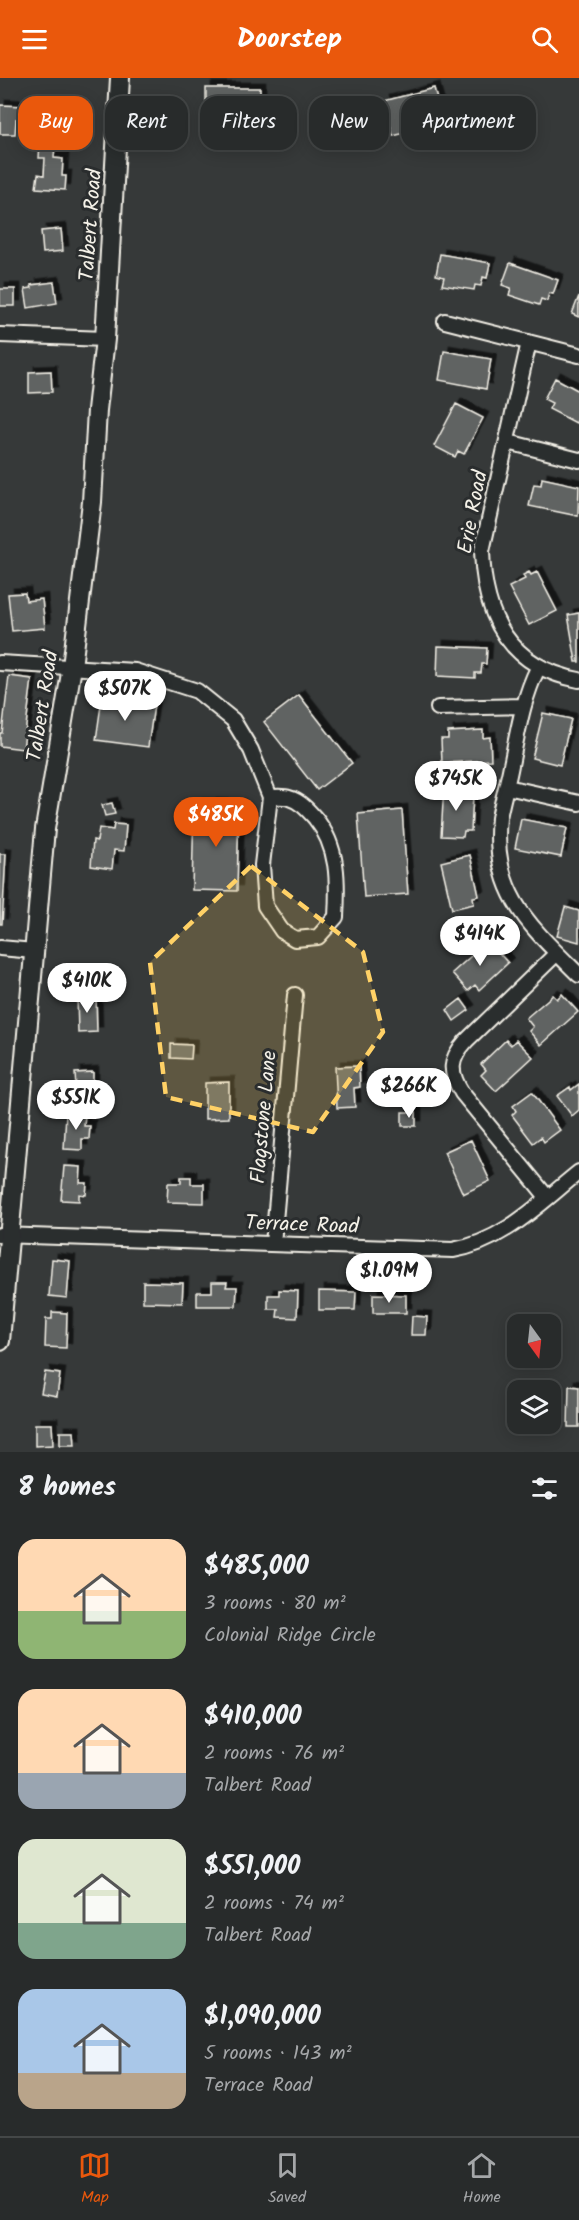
<!DOCTYPE html>
<html lang="en">
<head>
<meta charset="utf-8">
<style>
  body { margin:0; font-family:Kalam,sans-serif; background:#343737; color:#f1f3f6; height:100vh; display:flex; flex-direction:column; font-size:22px; white-space:nowrap }
  * { box-sizing:border-box; margin:0 }
  p { font-size:20px; color:#a5a7a9 }
  .icon { flex:none; width:33px; height:33px; fill:none; stroke:currentColor; stroke-width:2; stroke-linecap:round; stroke-linejoin:round }
  .map { position:relative; height:1374px; overflow:hidden }
  .panel { display:flex; flex-direction:column; background:#282b2b; flex:1 }
  .panel>* { flex:none }
  .guide { position:absolute; left:18px; top:18px; width:543px; height:54px; display:flex; gap:12px }
  .needle { width:39px; rotate:165deg }
  .tools { position:absolute; left:507px; top:1236px; display:grid; gap:12px }
  .tools a { display:grid; place-items:center; width:54px; height:54px; border-radius:12px; background:#282b2b; box-shadow:0 3px 15px #0003,0 0 0 2px #444747; font-size:30px }
  .price { position:absolute; translate:-50% -51px; padding:0 14px; border-radius:21px; background:#fff; color:#222; font-size:20px; line-height:39px; filter:drop-shadow(0 2px 3px #0008) }
  .price::after { content:''; position:absolute; left:50%; top:36px; width:18px; height:14px; margin-left:-9px; background:inherit; clip-path:polygon(0 0,100% 0,50% 100%) }
  .price.selected { background:#ea580c; color:#fff }
  ul { padding:0; list-style:none }
  li { display:flex; align-items:center; gap:18px; height:150px; padding:0 18px }
  li span { display:grid; place-items:center; flex:none; width:168px; height:120px; border-radius:18px; color:#555 }
  li>.icon { margin-inline-start:auto }
  span .icon { width:72px; height:72px; fill:#fffc; stroke-width:1 }
  li b { font-size:26px }
  h2 { display:flex; justify-content:space-between; align-items:center; height:72px; padding:0 18px; font-size:26px }
  .chip { padding:0 21px; border-radius:18px; background:#282b2b; box-shadow:0 3px 15px #0003,0 0 0 2px #444747; font-size:21px; line-height:54px }
  .chip.selected { background:#ea580c; color:#fff }
  header { display:flex; justify-content:space-between; align-items:center; height:78px; padding:0 18px; background:#ea580c; color:#fff; font-size:27px; font-weight:700 }
  .dock { display:flex; justify-content:space-around; align-items:center; height:84px; border-top:2px solid #444747; background:#282b2b; font-size:16px; color:#a5a7a9 }
  .dock a { display:grid; justify-items:center; gap:3px }
  .dock .selected { color:#ea580c }
  .map>svg:first-child { display:block }
  .building { fill:#616362; stroke:#f4f1e8; stroke-width:1.5; filter:url(#shadow) }
  .lines { fill:none; stroke-linecap:round; stroke-linejoin:round }
  .minor-casing { stroke:#f4f1e8; stroke-width:18 }
  .tertiary-casing { stroke:#f4f1e8; stroke-width:22 }
  .minor { stroke:#2a2d2e; stroke-width:14 }
  .tertiary { stroke:#2a2d2e; stroke-width:18 }
  .marked { fill:#ffd166; fill-opacity:0.2; stroke:#ffd166; stroke-width:4.5; stroke-dasharray:12 8; stroke-linejoin:round }
  .labels { text-anchor:middle; stroke-width:6; stroke-linejoin:round; paint-order:stroke }
  .street-label { font-size:21px; fill:#f4f1e8; stroke:#2a2d2e }
</style>
</head>
<body>
<header><svg class="icon" aria-label="menu" viewBox="0 0 24 24"><path d="M4 6h16M4 12h16M4 18h16"/></svg>Doorstep<svg class="icon" aria-label="search" viewBox="0 0 24 24"><circle cx="10" cy="10" r="6"/><path d="M15 15l6 6"/></svg></header>
<div class="map">
<svg width="579" height="1374" viewBox="0 0 579 1374">
  <defs>
    <filter id="shadow"><feDropShadow dx="5.5" dy="-5.5" stdDeviation="0" flood-color="#0009"/></filter>
  </defs>
  <rect width="100%" height="100%" fill="#363939"/>
  <filter id="ink" filterUnits="userSpaceOnUse"><feTurbulence type="fractalNoise" baseFrequency=".0167" numOctaves="2"/><feDisplacementMap in="SourceGraphic" scale="12" xChannelSelector="R" yChannelSelector="G"/><feConvolveMatrix kernelMatrix="1 2 1 2 8 2 1 2 1" color-interpolation-filters="sRGB"/></filter>
  <g filter="url(#ink)">
    <!-- building -->
    <path class="building" d="M206 10H260V40H232V35H206Z
      M434 10 443 45 393 58 384 23Z
      M0 27 23 28 22 42 16 41 15 56H0Z
      M40 64 55 65 54 80 63 81 62 98H66L65 112 36 110 38 96 44 97 45 80H39Z
      M61 151 63 173 43 175 41 153Z
      M440 176 490 185 487 200 483 199 481 208 475 207 474 212 442 207 444 199 436 197Z
      M510 185 558 202 553 216 549 215 547 223 541 221 539 227 509 217 511 210 502 207Z
      M54 204 57 225 28 230 25 211 32 210 31 207Z
      M0 211H15V228H0Z
      M579 218V239L572 236Z
      M444 273 491 281 486 311 439 302Z
      M51 293 52 314 29 315V294Z
      M555 300 579 313V340L576 345 549 331 552 325 544 321Z
      M456 326 483 340 464 376 458 373 455 379 434 368Z
      M542 400 579 408 578 438 529 428 534 406 541 407Z
      M529 494 531 497 537 494 557 533 529 547 509 509 525 501 523 497Z
      M25 515 26 523 42 521 45 550 12 553 8 516Z
      M579 535V584H576L568 537Z
      M438 568 487 570 486 586H482L481 595H475V600L437 598Z
      M9 598 32 601 23 671 0 668V655H2Z
      M299 617 352 685 317 712 264 644Z
      M102 620 154 627 148 669 96 662Z
      M543 635 571 641 560 687 532 680Z
      M483 652V660L490 659 491 682 442 685 441 661H448V654Z
      M444 708 467 709V717H473L471 753H464L463 759 441 758Z
      M112 725 115 736 105 738 102 727Z
      M194 726 239 727 237 813 192 812Z
      M402 732 408 816 364 819 358 736Z
      M521 741 567 750 561 779 515 770Z
      M114 746 126 747 124 773 114 772 112 791 91 788 93 762 97 763 99 750 113 752Z
      M0 776H6L2 846H0Z
      M470 777 479 818 473 819 474 826 452 831 441 784Z
      M565 829 579 833V864L557 858Z
      M488 863 508 885 479 912 475 907 468 913 452 895Z
      M562 916 578 934 541 967 529 953 533 949 526 940 553 917 557 921Z
      M96 918 97 954 78 955 77 919Z
      M461 921 469 932 454 943 447 932Z
      M506 962 511 967 516 962 533 979 496 1013 481 997 486 992 481 986Z
      M171 966 192 967 191 981 171 980Z
      M359 988 360 1009 354 1010 355 1029 337 1030 335 989Z
      M93 994V1010H76L75 995Z
      M229 1004V1040L205 1041V1005Z
      M579 1006V1032L572 1038 557 1018 570 1009 571 1012Z
      M532 1014 560 1052 544 1064 541 1059 533 1065 512 1037 516 1033 513 1028Z
      M402 1034H416V1048H402Z
      M66 1035 85 1036 84 1048H90L89 1061H82V1072L64 1071Z
      M471 1062 490 1103 463 1116 444 1074Z
      M64 1088 81 1089 80 1105H87L86 1117 79 1116V1123L61 1122Z
      M181 1099H191V1106H204V1125L167 1124 168 1105H181Z
      M52 1181 70 1183 67 1220 49 1218Z
      M143 1204 183 1205 182 1225 143 1224Z
      M212 1204H227L226 1209H237L236 1228H197V1214H212Z
      M279 1212 298 1213 297 1240 277 1239 278 1231H268V1217H279Z
      M319 1213 356 1214 355 1232H319Z
      M373 1216 406 1217V1235H373Z
      M52 1234 67 1235 66 1270 45 1269 46 1241H52Z
      M412 1238 427 1239 426 1257H411Z
      M45 1294 60 1296 57 1318 41 1315Z
      M569 1308 579 1309V1349H568Z
      M35 1346H52L53 1367 35 1368Z
      M60 1354H74L75 1367H60Z"/>
    <g class="lines">
      <!-- minor casing -->
      <g class="minor-casing">
        <path id="minor" d="M445 243 579 277
          M0 257 105 261
          M529 264 482 473C484 539 509 589 579 602
          M508 364 579 382
          M0 585 135 593 197 613 233 642 251 672 270 719 262 787 265 828 282 853 295 861 318 859 336 839C338 804 339 769 315 740 308 732 300 723 289 720 284 718 276 719 270 719
          M538 590C523 620 518 653 511 687 508 704 502 723 499 740 491 815 530 848 579 897
          M438 630 523 628
          M507 709 579 725
          M0 870 34 873
          M547 1119 462 1015C449 994 449 982 466 963L557 875
          M0 1157 453 1172C503 1164 540 1125 579 1094
          M273 1166 295 917"/>
      </g>
      <!-- tertiary casing -->
      <g class="tertiary-casing">
        <path id="tertiary" d="M0 1263 45 751 72 589 92 424 97 332 105 261 120 0"/>
      </g>
      <!-- minor -->
      <use href="#minor" class="minor"/>
      <!-- tertiary -->
      <use href="#tertiary" class="tertiary"/>
    </g>
  </g>
  <!-- marked area -->
  <path class="marked" d="M251 788 363 874 383 954 313 1054 166 1019 150 884Z"/>
  <g class="labels">
    <!-- street labels -->
    <g class="street-label">
      <text transform="translate(90 147) rotate(-86)" y="7">Talbert Road</text>
      <text transform="translate(472 434) rotate(-79)" y="7">Erie Road</text>
      <text transform="translate(42 628) rotate(-81)" y="7">Talbert Road</text>
      <text transform="translate(263 1039) rotate(-85)" y="7">Flagstone Lane</text>
      <text transform="translate(302 1146) rotate(2)" y="7">Terrace Road</text>
    </g>
  </g>
</svg>
<div class="tools">
<a><svg class="needle" viewBox="-14 -14 28 28"><path d="M0-13l5 13h-10z" fill="#e53935"/><path d="M0 13l5-13h-10z" fill="#a5a7a9"/></svg></a>
<a><svg class="icon" aria-label="layers" viewBox="0 0 24 24"><path d="M12 4l9 5-9 5-9-5zM3 14l9 5 9-5"/></svg></a>
</div>
<b class="price" style="left:125px;top:644px">$507K</b>
<b class="price" style="left:456px;top:734px">$745K</b>
<b class="price selected" style="left:216px;top:770px">$485K</b>
<b class="price" style="left:480px;top:889px">$414K</b>
<b class="price" style="left:87px;top:936px">$410K</b>
<b class="price" style="left:409px;top:1041px">$266K</b>
<b class="price" style="left:76px;top:1053px">$551K</b>
<b class="price" style="left:389px;top:1226px">$1.09M</b>
<div class="guide">
<a class="chip selected">Buy</a>
<a class="chip">Rent</a>
<a class="chip">Filters</a>
<a class="chip">New</a>
<a class="chip">Apartment</a>
</div>
</div>
<section class="panel">
<h2>8 homes<svg class="icon" aria-label="filters" viewBox="0 0 24 24"><path d="M4 7h16M4 17h16"/><circle cx="9" cy="7" r="2"/><circle cx="15" cy="17" r="2"/></svg></h2>
<ul>
<li><span style="background:linear-gradient(#ffd9b3 60%,#8fb573 0)"><svg class="icon" aria-label="home" viewBox="0 0 24 24"><path d="M3 11l9-7 9 7M6 9v11h12V9"/></svg></span><div><b>$485,000</b><p>3 rooms · 80 m²</p><p>Colonial Ridge Circle</p></div></li>
<li><span style="background:linear-gradient(#ffd9b3 70%,#9aa5b1 0)"><svg class="icon" aria-label="home" viewBox="0 0 24 24"><path d="M3 11l9-7 9 7M6 9v11h12V9"/></svg></span><div><b>$410,000</b><p>2 rooms · 76 m²</p><p>Talbert Road</p></div></li>
<li><span style="background:linear-gradient(#dfe7d0 70%,#7fa58c 0)"><svg class="icon" aria-label="home" viewBox="0 0 24 24"><path d="M3 11l9-7 9 7M6 9v11h12V9"/></svg></span><div><b>$551,000</b><p>2 rooms · 74 m²</p><p>Talbert Road</p></div></li>
<li><span style="background:linear-gradient(#a9c7e8 70%,#b9a48a 0)"><svg class="icon" aria-label="home" viewBox="0 0 24 24"><path d="M3 11l9-7 9 7M6 9v11h12V9"/></svg></span><div><b>$1,090,000</b><p>5 rooms · 143 m²</p><p>Terrace Road</p></div></li>
</ul>
</section>
<nav class="dock">
<a class="selected"><svg class="icon" aria-label="map" viewBox="0 0 24 24"><path d="M3 6l6-2 6 2 6-2v14l-6 2-6-2-6 2zM9 4v14M15 6v14"/></svg>Map</a>
<a><svg class="icon" aria-label="saved" viewBox="0 0 24 24"><path d="M7 4h10v16l-5-4-5 4z"/></svg>Saved</a>
<a><svg class="icon" aria-label="home" viewBox="0 0 24 24"><path d="M3 11l9-7 9 7M6 9v11h12V9"/></svg>Home</a>
</nav>
</body>
</html>
